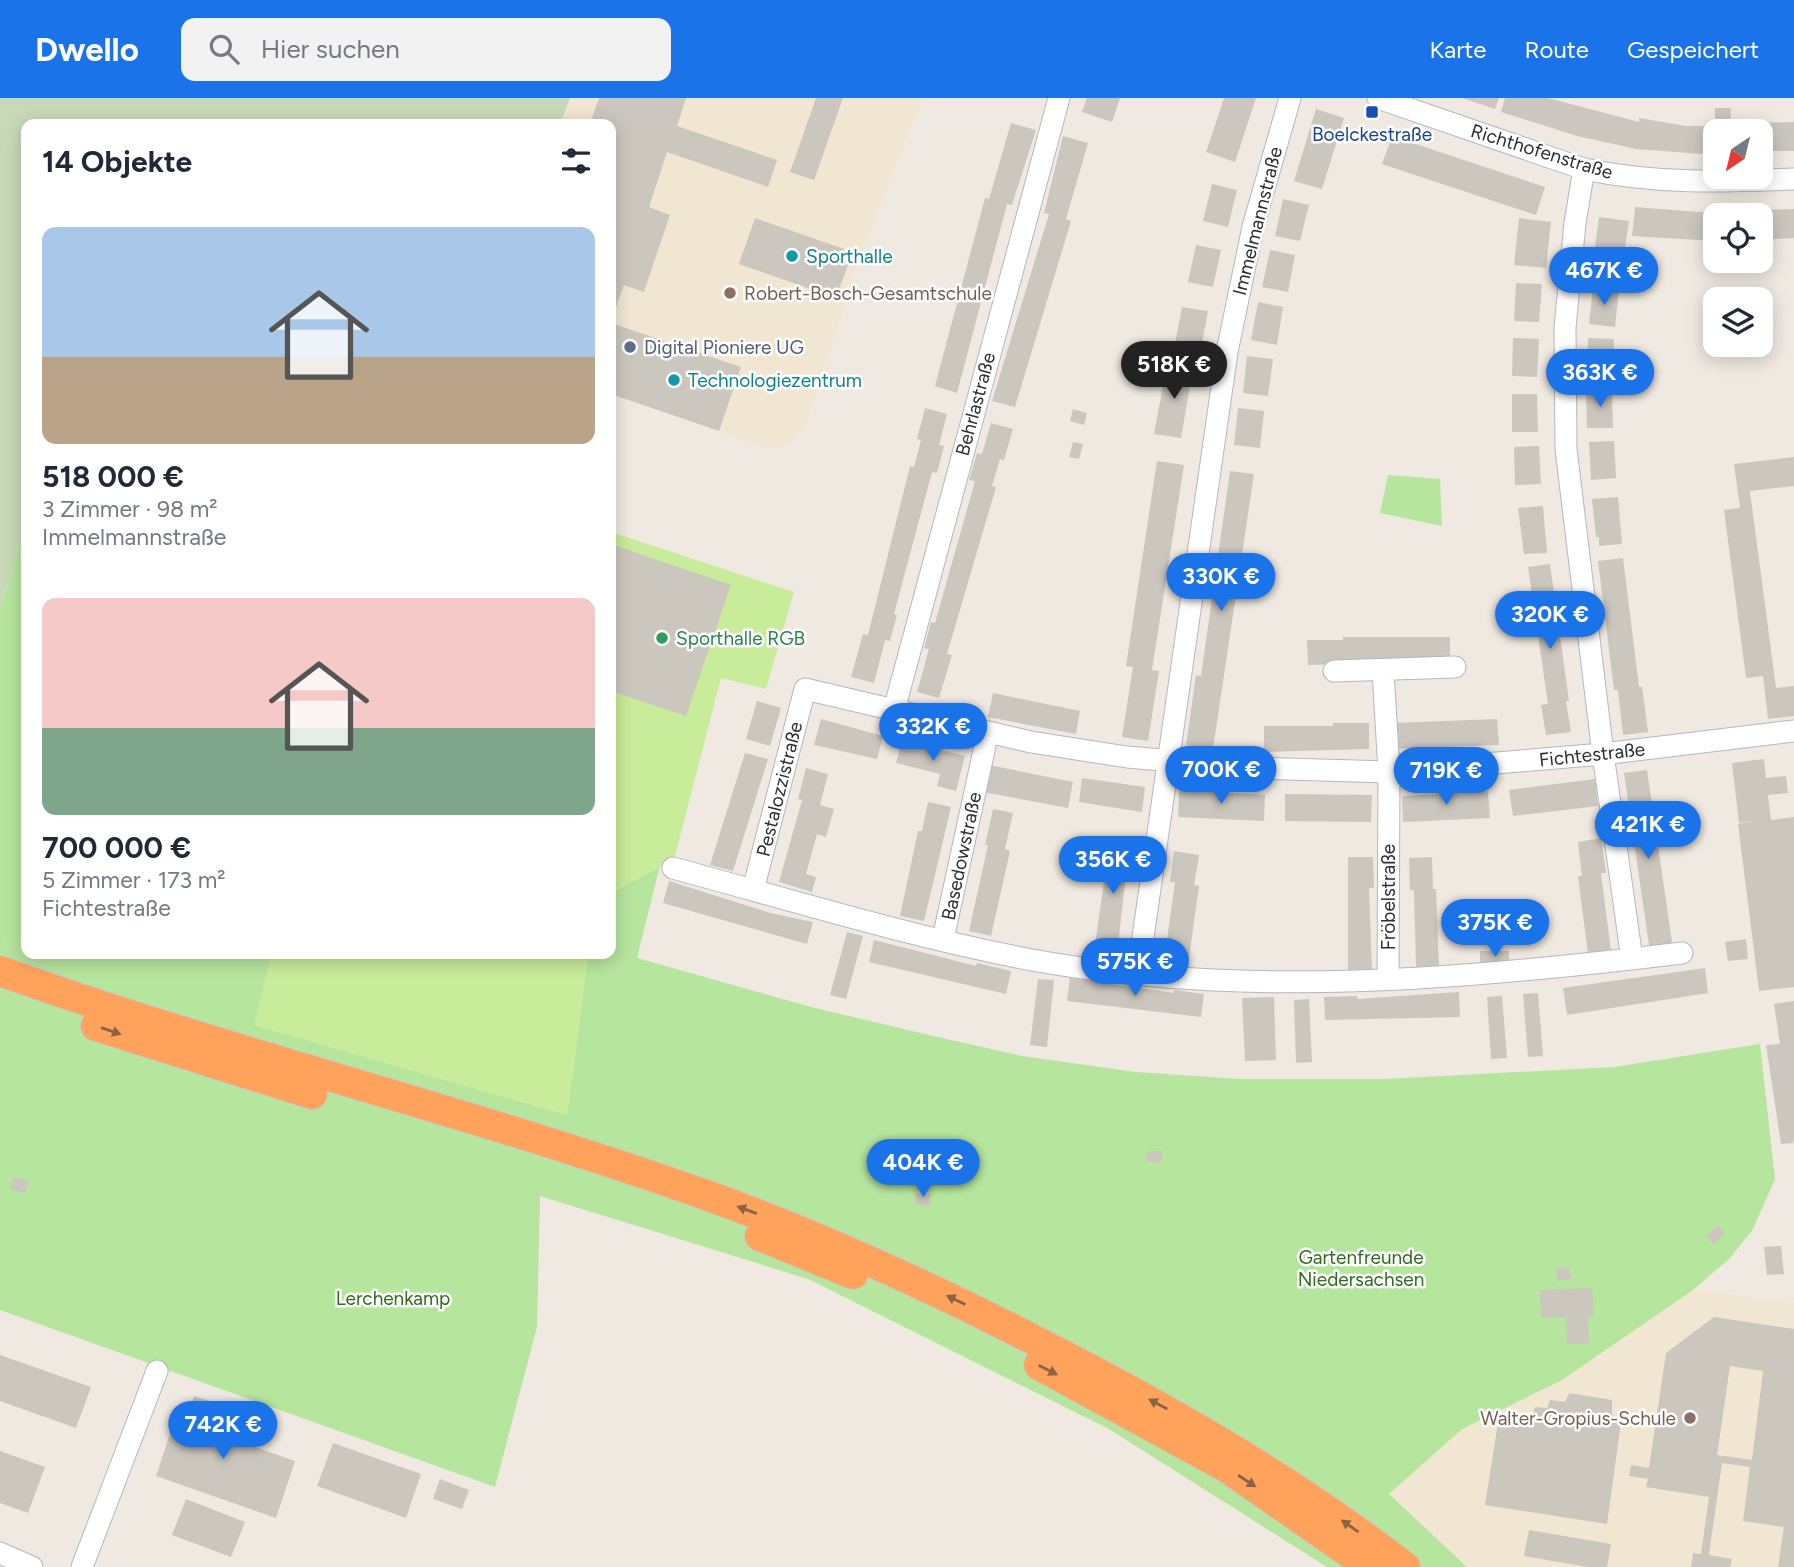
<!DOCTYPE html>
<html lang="de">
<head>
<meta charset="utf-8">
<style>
  body { margin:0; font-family:Figtree,sans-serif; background:#f2f2f3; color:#1f2937; height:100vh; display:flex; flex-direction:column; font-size:26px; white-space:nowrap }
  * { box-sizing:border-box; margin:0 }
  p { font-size:23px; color:#747a83 }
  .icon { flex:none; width:38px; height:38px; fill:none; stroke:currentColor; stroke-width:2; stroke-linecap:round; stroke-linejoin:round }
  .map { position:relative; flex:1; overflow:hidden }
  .panel { position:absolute; left:21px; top:21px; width:595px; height:840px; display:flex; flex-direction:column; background:#fff; border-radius:14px; box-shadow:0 4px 18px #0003 }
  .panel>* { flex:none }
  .needle { width:46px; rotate:215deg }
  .fabs { position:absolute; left:1703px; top:21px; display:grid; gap:14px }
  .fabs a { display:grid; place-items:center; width:70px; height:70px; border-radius:14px; background:#fff; box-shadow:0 4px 18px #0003; font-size:35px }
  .price { position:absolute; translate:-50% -60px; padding:0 16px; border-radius:24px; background:#1a73e8; color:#fff; font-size:23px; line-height:46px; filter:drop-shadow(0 2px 4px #0008) }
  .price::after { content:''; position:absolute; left:50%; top:42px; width:21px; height:16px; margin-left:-10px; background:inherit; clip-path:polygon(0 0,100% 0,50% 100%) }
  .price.selected { background:#222; color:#fff }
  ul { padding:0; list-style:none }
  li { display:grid; align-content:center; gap:14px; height:371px; padding:0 21px }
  li span { display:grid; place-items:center; height:217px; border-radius:14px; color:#555 }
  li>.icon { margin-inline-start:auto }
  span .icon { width:126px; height:126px; fill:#fffc; stroke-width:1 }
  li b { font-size:30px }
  h2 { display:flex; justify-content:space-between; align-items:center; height:84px; padding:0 21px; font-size:30px }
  header { display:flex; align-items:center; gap:42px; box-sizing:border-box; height:98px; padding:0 35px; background:#1a73e8; color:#fff }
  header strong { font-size:33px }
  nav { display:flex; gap:38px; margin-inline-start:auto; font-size:24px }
  .search { width:490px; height:63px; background:#f2f2f3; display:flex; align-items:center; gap:18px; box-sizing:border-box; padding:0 24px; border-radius:14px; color:#747a83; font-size:26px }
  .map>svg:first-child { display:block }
  .education { fill:#f0e6d1 }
  .green { fill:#b6e59e }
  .cemetery { fill:#c8d9b8 }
  .pitch { fill:#c9ec9a }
  .building { fill:#cbc7bf; fill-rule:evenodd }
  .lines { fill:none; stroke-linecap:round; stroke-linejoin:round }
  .minor-casing { stroke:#b4b7c1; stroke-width:23 }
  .highway-casing { stroke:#c9c9c9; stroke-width:32 }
  .minor { stroke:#fff; stroke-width:21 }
  .highway { stroke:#ffa35c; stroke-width:30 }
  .oneway { fill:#8c6343 }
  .transit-dot { fill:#1a4fb4; stroke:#fff; stroke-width:2.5 }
  .culture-dot { fill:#0f9aa8; stroke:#fff; stroke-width:2.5 }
  .education-dot { fill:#8d6e63; stroke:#fff; stroke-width:2.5 }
  .service-dot { fill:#5c6f8a; stroke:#fff; stroke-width:2.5 }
  .leisure-dot { fill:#2e9e5b; stroke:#fff; stroke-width:2.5 }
  .labels { text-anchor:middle; stroke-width:5; stroke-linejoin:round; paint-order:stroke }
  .transit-label { font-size:19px; fill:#164399; stroke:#fff }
  .street-label { font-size:19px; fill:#2e2e2e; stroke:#fff }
  .culture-label { font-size:19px; fill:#0d838f; stroke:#fff; text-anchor:start }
  .education-label { font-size:19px; fill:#785e54; stroke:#fff; text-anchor:start }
  .service-label { font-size:19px; fill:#4e5e75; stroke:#fff; text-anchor:start }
  .leisure-label { font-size:19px; fill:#27864d; stroke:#fff; text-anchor:start }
  .park-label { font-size:19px; fill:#2c6e1b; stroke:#fff }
</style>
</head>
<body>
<header>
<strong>Dwello</strong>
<div class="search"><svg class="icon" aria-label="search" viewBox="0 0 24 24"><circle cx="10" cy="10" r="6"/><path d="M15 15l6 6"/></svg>Hier suchen</div>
<nav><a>Karte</a><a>Route</a><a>Gespeichert</a></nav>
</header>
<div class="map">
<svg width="1794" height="1469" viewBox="0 0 1794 1469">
  <rect width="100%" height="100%" fill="#efe9e1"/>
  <!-- education -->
  <path class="education" d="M570 0H922L858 164 805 328 791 346 770 350 719 333 741 269 616 226 611 239V26H560Z
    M1693 1192 1794 1205V1469H1467L1388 1396 1462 1331 1562 1282Z"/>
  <!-- green -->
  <path class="green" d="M1388 377 1440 381 1442 428 1380 415Z
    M26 430V856H272L255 927 567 1017 588 856H611V795L660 767 637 860 811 909 933 938 1022 958 1136 974 1240 981H1385L1614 969 1760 946 1775 1081 1753 1131 1730 1160 1693 1192 1562 1282 1462 1331 1389 1396 1467 1469H1327L1109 1331 808 1181 540 1098 537 1229 495 1389 0 1212V510Z"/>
  <!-- cemetery -->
  <path class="cemetery" d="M0 0H570L560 26H26V430L0 510Z"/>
  <!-- pitch -->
  <path class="pitch" d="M611 434 794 494 766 591 721 580 674 762 611 795Z
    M272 856H588L567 1017 254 927Z"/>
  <!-- building -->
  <path class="building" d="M599 0H686L677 28 777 62 768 89 667 54 649 109 670 117 644 194 624 187 611 223V26H590Z
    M816 0H843L814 82 790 74Z
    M1087 0H1120L1112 24 1082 14Z
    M1224 0H1256L1235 64 1206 54Z
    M1462 0H1499L1495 11Z
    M1505 0H1548L1639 24V20L1686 28H1715V10H1731L1730 33H1715V57L1636 51 1577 38 1501 14Z
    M1316 11 1344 20 1322 91 1294 83Z
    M1794 24V53H1760V33H1752V25Z
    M1011 25 1036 32 1012 107 1007 106 957 295 935 288 985 100 989 101Z
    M1063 38 1088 45 1066 121 1071 123 1015 309 992 303 1049 116 1044 115Z
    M1392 38 1545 89 1536 117 1382 66Z
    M1212 86 1237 92 1228 129 1203 123Z
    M1283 101 1309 107 1300 143 1275 138Z
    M1635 109 1698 114 1794 111V140L1760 142V117H1715V143L1632 138Z
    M1599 119 1629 123 1621 176 1592 172Z
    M755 120 844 151 839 165 848 167 836 200 739 166Z
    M1519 120 1551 124 1546 170 1514 167Z
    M1196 147 1221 152 1213 189 1188 184Z
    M1270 152 1295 157 1288 194 1262 189Z
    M1516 185 1542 186 1539 224 1514 223Z
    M1593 189 1619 191 1615 229 1589 226Z
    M1258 204 1283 209 1277 247 1251 242Z
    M1182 209 1208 213 1201 251 1175 246Z
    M611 225 741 269 719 333 611 296Z
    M1513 240 1539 241 1537 279 1512 278Z
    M1588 240 1614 241 1613 279 1587 278Z
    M1247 258 1273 261 1268 298 1243 295Z
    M1167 266 1193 271 1181 340 1154 336Z
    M1586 292H1612L1613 330H1587Z
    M1512 296H1537L1538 334H1512Z
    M925 310 947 316 939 347 944 348 937 375 932 374 894 516 897 517 890 543 885 542 874 585 851 579 863 536 868 537 910 368 914 369 921 342 917 341Z
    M1238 310 1264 313 1260 350 1234 347Z
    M1073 311 1087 315 1084 327 1070 323Z
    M991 325 1013 331 1004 362 1000 361 992 388 996 389 947 556 952 557 939 600 917 594 929 551 924 550 931 524 935 525 975 383 969 382 977 355 982 356Z
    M1614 343 1616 380 1591 382 1589 344Z
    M1073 344 1083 346 1079 361 1069 359Z
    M1539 348 1541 386 1515 387 1514 349Z
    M1794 359V388L1750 393 1776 590 1794 588V618L1768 621 1763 578 1746 580 1724 412 1740 410 1734 366Z
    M1157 363 1184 367 1152 572 1159 573 1148 643 1122 639 1133 569 1126 568Z
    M1230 373 1254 376 1213 651 1186 647 1196 577 1201 578Z
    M1618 399 1622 446 1599 448V439H1596L1592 401Z
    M1543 408 1547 455 1524 456 1518 410Z
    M611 446 731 487 686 618 611 593Z
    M1623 460 1639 589H1642L1648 634 1623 637 1618 592H1614L1598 463Z
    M1550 466 1569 603H1566L1571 634 1546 637 1541 607 1548 606 1528 469Z
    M1343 539H1450V564L1308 567 1307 542H1343Z
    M993 595 1080 613 1076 636 988 619Z
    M757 603 781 610 770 648 746 641Z
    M821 621 883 638 877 661 814 647Z
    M1497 621 1499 647 1395 651 1393 625Z
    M1333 625H1369V651L1264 654V628H1333Z
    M902 642 965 658 956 693 937 688 940 676 896 665Z
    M745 655 768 661 733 773 710 767Z
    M1764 661 1766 680 1786 678 1788 695 1768 697 1771 722 1794 719V889L1759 893 1738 726 1756 723 1739 725 1732 665Z
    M989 667 1073 684 1068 710 983 694Z
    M806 670 828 676 820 707 834 711 826 739 817 736 806 776 816 779 812 794 779 784 802 702 798 701Z
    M1647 672 1673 851 1650 854 1624 675Z
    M1082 680 1145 689 1142 714 1079 704Z
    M1595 681 1598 708 1513 718 1509 692Z
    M1179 692 1265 697 1264 723 1178 719Z
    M1488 693 1490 720 1403 724 1402 698Z
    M1285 696 1372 697 1371 724 1285 723Z
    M928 704 951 709 924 823 900 818 918 733H922Z
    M993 711 1013 715 1005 751 1010 753 991 838 969 833 988 747H985Z
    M1601 740 1606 775H1601L1611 853 1588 856 1578 778H1582L1578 744Z
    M1110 742 1134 745 1131 776H1126L1117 856 1094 854Z
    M1174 753 1199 757 1194 787 1199 788 1188 867 1164 863 1175 784H1170Z
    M1348 759H1373L1374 790H1369L1372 871 1348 872Z
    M1432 759 1433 791H1436L1439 870 1416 871 1414 792H1410L1409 760Z
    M669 783 770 815 813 824 807 846 663 805Z
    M847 834 863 838 846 901 830 897Z
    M1746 841 1748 861 1728 863 1725 844Z
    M874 842 976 868 977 865 1011 873 1006 896 869 864Z
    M1480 853H1509V870L1480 869Z
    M1705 870 1708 895 1567 917 1563 890Z
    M1070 880 1174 895V892L1204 896 1201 919 1067 903Z
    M1038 881 1054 882 1047 949 1030 947Z
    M1459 894 1460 919 1325 922 1324 899 1357 898V901Z
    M1538 895 1543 958 1528 959 1523 896Z
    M1502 898 1507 960 1491 961 1487 899Z
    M1274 899 1276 962 1245 963 1242 900Z
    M1309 901 1312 964 1296 965 1294 902Z
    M1794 903V1040L1793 1045 1781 1046 1766 947 1780 946 1774 906Z
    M1147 1053H1162V1064H1146Z
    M13 1079 29 1083 25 1095 10 1091Z
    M916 1095 931 1097 929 1108 915 1106Z
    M1718 1127 1725 1135 1714 1147 1706 1139Z
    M1781 1148 1784 1176 1767 1177 1764 1149Z
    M1569 1169 1571 1181 1557 1183 1556 1171Z
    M1592 1190 1594 1218H1588L1589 1246H1567L1566 1219 1541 1220 1540 1192Z
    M1714 1219 1794 1231V1469H1778L1784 1429 1743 1423 1750 1369 1722 1365 1709 1457 1732 1461 1730 1469H1691L1693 1455 1701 1456 1709 1399 1646 1389 1648 1381 1629 1378 1631 1367 1649 1370 1666 1255ZM1730 1268 1763 1273 1752 1362 1717 1357Z
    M0 1257 91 1289 76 1330 0 1303Z
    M1569 1295 1612 1302V1320L1621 1324 1607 1426 1485 1407 1498 1325 1506 1321 1523 1324 1527 1319 1531 1320 1535 1309 1547 1310 1550 1302 1565 1304Z
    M194 1298 238 1312 229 1340 295 1363 276 1420 156 1378 175 1321 185 1325Z
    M333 1345 421 1376 406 1420 317 1388Z
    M0 1353 45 1369 28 1415 0 1405Z
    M440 1381 469 1392 462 1411 433 1401Z
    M186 1401 245 1424 231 1459 172 1437Z
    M1529 1432 1611 1446 1607 1469H1588L1524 1458Z"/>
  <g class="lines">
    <!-- minor casing -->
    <g class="minor-casing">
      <path id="minor" d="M1378 0 1584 71C1656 86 1721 84 1794 81
        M1584 71 1575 125 1565 230 1566 351 1603 656 1632 861
        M1383 572 1389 674 1388 881
        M1334 573 1455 569
        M894 612 1059 0
        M673 770C791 802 911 839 1032 862 1246 901 1468 881 1682 855
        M753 792 805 591 1031 644 1127 659 1255 670 1389 674 1603 656 1794 633
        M943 841 988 634
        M1138 874 1227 254 1253 129 1290 0
        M0 1455 32 1469
        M82 1469 157 1273"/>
    </g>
    <!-- highway casing -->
    <g class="highway-casing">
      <path id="highway" d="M0 873C232 956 473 1014 706 1097 818 1137 924 1186 1030 1240 1162 1307 1287 1378 1405 1469
        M96 928 312 996
        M760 1138 853 1176
        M1039 1267 1226 1369 1370 1469"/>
    </g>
    <!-- minor -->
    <use href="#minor" class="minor"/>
    <!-- highway -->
    <use href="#highway" class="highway"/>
  </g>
  <!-- one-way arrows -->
  <defs><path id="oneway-solid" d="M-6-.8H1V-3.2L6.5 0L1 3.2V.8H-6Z" transform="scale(1.75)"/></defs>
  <g class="oneway">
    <use href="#oneway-solid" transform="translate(111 933) rotate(19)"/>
    <use href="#oneway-solid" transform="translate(747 1112) rotate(-160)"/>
    <use href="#oneway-solid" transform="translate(956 1202) rotate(-154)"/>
    <use href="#oneway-solid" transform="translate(1048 1272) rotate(27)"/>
    <use href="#oneway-solid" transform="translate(1158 1306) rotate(-152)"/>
    <use href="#oneway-solid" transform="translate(1247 1383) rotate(33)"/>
    <use href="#oneway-solid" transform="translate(1350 1428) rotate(-145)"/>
  </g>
  <!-- markers -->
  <rect class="transit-dot" x="1365" y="7" width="14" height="14" rx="3.5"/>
  <g class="culture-dot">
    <circle cx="792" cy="158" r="7"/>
    <circle cx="674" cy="282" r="7"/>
  </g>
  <g class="education-dot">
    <circle cx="730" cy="195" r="7"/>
    <circle cx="1690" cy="1320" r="7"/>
  </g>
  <circle class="service-dot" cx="630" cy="249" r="7"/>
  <circle class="leisure-dot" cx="662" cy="540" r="7"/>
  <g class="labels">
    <!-- transit labels -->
    <g class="transit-label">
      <text x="1372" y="43">Boelckestraße</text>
    </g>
    <!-- street labels -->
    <g class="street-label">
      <text transform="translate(1542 53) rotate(17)" y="7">Richthofenstraße</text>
      <text transform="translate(1257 123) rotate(-76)" y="7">Immelmannstraße</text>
      <text transform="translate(975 306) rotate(-75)" y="7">Behrlastraße</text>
      <text transform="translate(1592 656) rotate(-6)" y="7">Fichtestraße</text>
      <text transform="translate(779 691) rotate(-76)" y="7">Pestalozzistraße</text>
      <text transform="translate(961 758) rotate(-78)" y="7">Basedowstraße</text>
      <text transform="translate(1388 799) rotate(-90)" y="7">Fröbelstraße</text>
    </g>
    <!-- culture labels -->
    <g class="culture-label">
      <text x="806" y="165">Sporthalle</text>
      <text x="688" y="289">Technologiezentrum</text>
    </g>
    <!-- education labels -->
    <g class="education-label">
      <text x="744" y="202">Robert-Bosch-Gesamtschule</text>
      <text x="1676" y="1327" text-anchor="end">Walter-Gropius-Schule</text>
    </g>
    <!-- service labels -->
    <g class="service-label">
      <text x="644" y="256">Digital Pioniere UG</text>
    </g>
    <!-- leisure labels -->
    <g class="leisure-label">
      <text x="676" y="547">Sporthalle RGB</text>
    </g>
    <!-- park labels -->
    <g class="park-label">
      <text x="1361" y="1166">Gartenfreunde<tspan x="1361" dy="22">Niedersachsen</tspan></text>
      <text x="393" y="1207">Lerchenkamp</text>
    </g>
  </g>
</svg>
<div class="fabs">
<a><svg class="needle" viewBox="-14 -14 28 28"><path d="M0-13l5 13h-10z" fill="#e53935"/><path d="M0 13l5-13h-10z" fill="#747a83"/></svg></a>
<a><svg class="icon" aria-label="locate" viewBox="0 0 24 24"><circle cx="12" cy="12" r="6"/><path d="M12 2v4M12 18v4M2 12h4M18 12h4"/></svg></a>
<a><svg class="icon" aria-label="layers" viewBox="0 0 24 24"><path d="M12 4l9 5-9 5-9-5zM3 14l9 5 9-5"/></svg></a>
</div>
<b class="price" style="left:1604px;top:209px">467K €</b>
<b class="price selected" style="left:1174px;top:303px">518K €</b>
<b class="price" style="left:1600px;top:311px">363K €</b>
<b class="price" style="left:1221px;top:515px">330K €</b>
<b class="price" style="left:1550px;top:553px">320K €</b>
<b class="price" style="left:933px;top:665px">332K €</b>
<b class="price" style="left:1221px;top:708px">700K €</b>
<b class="price" style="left:1446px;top:709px">719K €</b>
<b class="price" style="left:1648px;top:763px">421K €</b>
<b class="price" style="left:1113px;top:798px">356K €</b>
<b class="price" style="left:1495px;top:861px">375K €</b>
<b class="price" style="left:1135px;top:900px">575K €</b>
<b class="price" style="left:923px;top:1101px">404K €</b>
<b class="price" style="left:223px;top:1363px">742K €</b>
<section class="panel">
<h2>14 Objekte<svg class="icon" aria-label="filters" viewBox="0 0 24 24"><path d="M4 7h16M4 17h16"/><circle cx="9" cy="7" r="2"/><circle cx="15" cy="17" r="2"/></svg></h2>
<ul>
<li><span style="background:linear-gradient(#a9c7e8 60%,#b9a48a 0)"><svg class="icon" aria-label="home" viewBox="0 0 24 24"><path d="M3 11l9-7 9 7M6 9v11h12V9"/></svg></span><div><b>518 000 €</b><p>3 Zimmer · 98 m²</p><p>Immelmannstraße</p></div></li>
<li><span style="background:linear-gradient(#f6c9c9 60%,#7fa58c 0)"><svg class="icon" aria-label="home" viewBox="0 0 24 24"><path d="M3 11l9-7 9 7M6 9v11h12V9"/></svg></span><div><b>700 000 €</b><p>5 Zimmer · 173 m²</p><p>Fichtestraße</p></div></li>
</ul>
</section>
</div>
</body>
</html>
